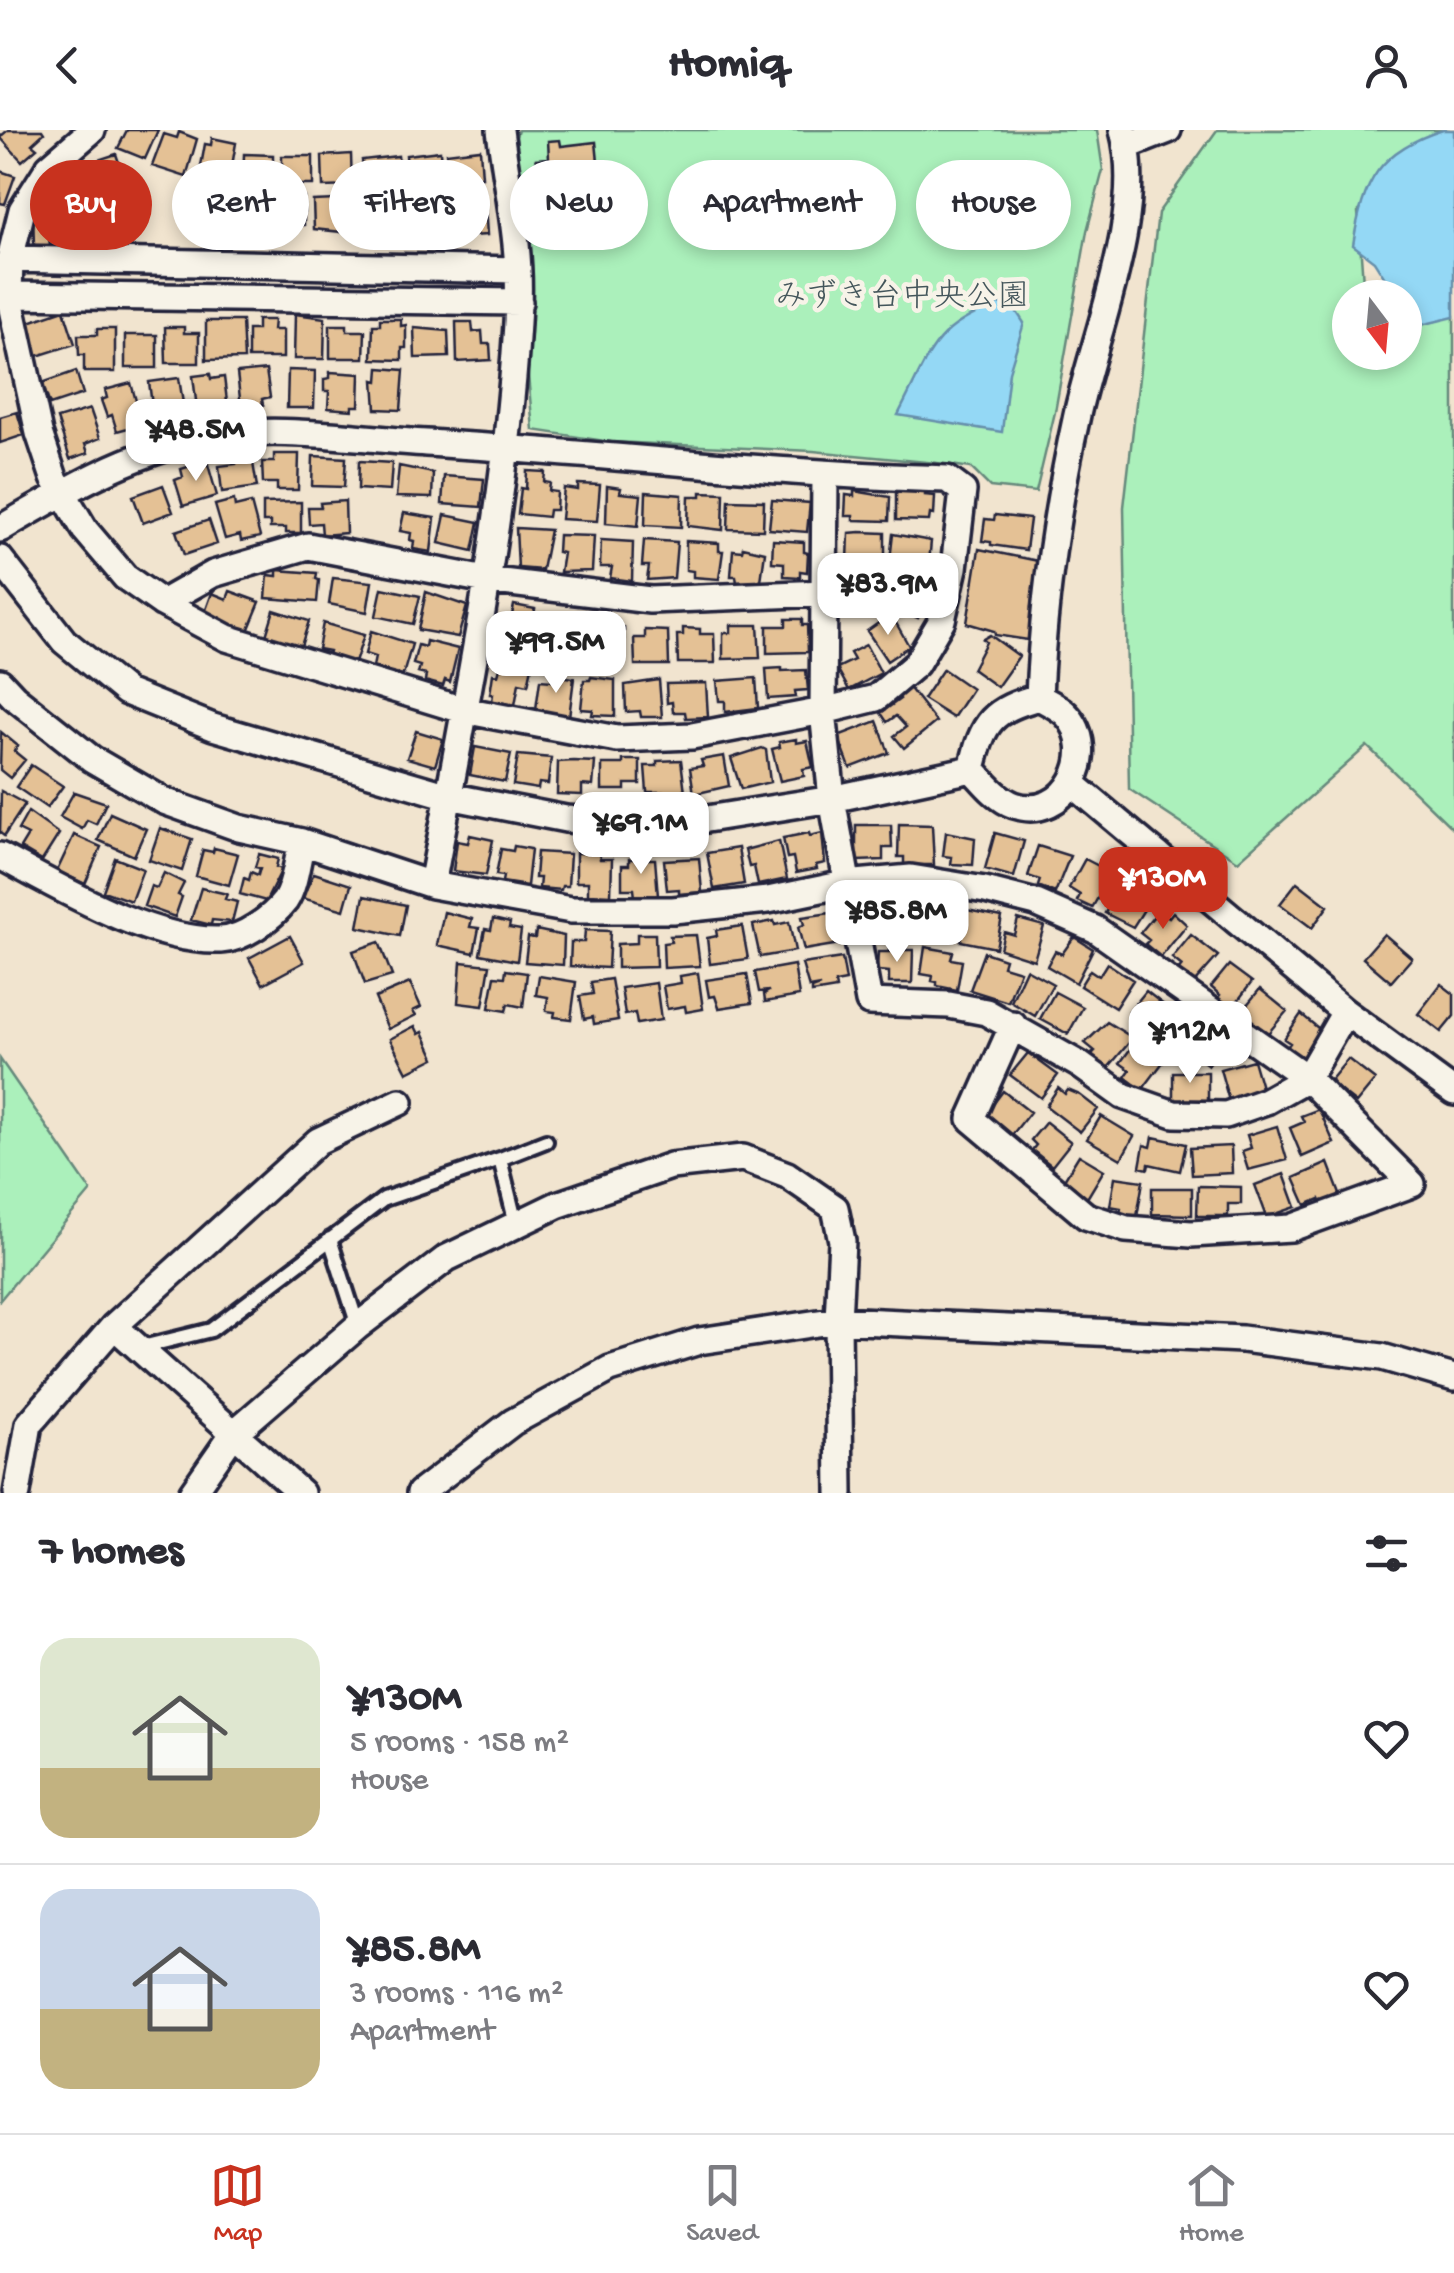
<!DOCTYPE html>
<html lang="en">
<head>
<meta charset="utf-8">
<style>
  body { margin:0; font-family:"Gochi Hand","Klee One",sans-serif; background:#f7f7f7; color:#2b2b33; height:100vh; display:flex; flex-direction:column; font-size:38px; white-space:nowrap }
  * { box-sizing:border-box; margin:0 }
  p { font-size:32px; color:#7c7c81 }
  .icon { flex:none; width:55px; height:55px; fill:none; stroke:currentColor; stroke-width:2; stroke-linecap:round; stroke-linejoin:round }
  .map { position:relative; height:1363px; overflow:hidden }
  .panel { display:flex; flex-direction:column; background:#fff; flex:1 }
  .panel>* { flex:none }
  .hud { position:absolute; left:30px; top:30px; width:1395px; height:90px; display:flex; gap:20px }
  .needle { width:65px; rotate:164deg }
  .tools { position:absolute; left:1332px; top:150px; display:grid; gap:20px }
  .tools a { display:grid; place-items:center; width:90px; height:90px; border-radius:50%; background:#fff; box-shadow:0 5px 15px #0003; font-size:50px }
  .price { position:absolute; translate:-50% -85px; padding:0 22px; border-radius:20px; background:#fff; color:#222; font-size:32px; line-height:65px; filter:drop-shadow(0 2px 5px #0008) }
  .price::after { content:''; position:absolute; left:50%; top:60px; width:30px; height:22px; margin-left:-15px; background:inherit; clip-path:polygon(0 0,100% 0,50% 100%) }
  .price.on { background:#c8321e; color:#fff }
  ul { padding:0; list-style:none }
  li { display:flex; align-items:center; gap:30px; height:250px; padding:0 40px }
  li+li { border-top:2px solid #e1e1e2 }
  li span { display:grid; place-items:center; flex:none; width:280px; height:200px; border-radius:30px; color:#555 }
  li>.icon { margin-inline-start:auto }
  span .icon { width:120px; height:120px; fill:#fffc; stroke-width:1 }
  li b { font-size:42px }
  h2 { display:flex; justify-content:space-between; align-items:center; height:120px; padding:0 40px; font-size:42px }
  .tag { padding:0 35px; border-radius:45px; background:#fff; box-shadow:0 5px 15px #0003; font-size:35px; line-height:90px }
  .tag.on { background:#c8321e; color:#fff }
  header { display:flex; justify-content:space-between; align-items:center; height:130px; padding:0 40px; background:#fff; font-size:45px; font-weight:700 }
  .dock { display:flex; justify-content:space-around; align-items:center; height:140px; border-top:2px solid #e1e1e2; background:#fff; font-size:28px; color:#7c7c81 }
  .dock a { display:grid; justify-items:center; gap:5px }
  .dock .on { color:#c8321e }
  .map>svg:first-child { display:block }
  .green { fill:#abf0bb; stroke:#66897b; stroke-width:2.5 }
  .water { fill:#94d8f5; stroke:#668fab; stroke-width:2.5 }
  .building { fill:#e4c195; stroke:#22223b; stroke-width:2.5 }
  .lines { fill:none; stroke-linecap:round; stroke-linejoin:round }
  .lane-casing { stroke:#22223b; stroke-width:20 }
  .street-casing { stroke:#22223b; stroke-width:32 }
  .lane { stroke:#f7f3e8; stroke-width:12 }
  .street { stroke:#f7f3e8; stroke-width:25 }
  .labels { text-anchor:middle; stroke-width:9; stroke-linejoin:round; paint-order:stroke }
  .park-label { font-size:32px; fill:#44565b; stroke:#f7f3e8 }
</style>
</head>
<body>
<header><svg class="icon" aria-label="back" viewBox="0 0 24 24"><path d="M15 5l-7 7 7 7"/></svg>Homiq<svg class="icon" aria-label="person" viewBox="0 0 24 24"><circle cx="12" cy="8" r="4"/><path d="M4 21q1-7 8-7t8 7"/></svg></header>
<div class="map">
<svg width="1454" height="1363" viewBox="0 0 1454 1363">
  <rect width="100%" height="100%" fill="#f1e4cf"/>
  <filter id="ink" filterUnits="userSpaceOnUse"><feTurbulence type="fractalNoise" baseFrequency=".01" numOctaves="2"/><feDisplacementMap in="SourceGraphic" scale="20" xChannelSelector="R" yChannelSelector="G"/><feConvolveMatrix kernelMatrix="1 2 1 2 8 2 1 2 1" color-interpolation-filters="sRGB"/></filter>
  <g filter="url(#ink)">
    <!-- green -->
    <path class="green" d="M518 0H1097L1103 40 1087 101 1055 282 1036 362 990 357 971 338 937 333 813 321 611 312 533 300 527 234 532 142 516 7Z
      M1217 0H1447L1358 82 1364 167 1350 168V222H1405V199L1454 186V700L1367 616 1238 731 1129 659 1124 377 1158 83Z
      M0 929 91 1061 0 1170Z"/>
    <!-- water -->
    <path class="water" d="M1443 0H1454V187L1405 199V168L1379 167 1390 156 1374 131 1353 115C1363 51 1379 20 1443 0Z
      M1009 170 1024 193 1009 242 1002 302 898 285C933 218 931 197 1009 170Z"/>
    <!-- building -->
    <path class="building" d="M8 0H42L44 3 32 14 37 18 22 31 0 7Z
      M127 0H158L145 29 118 18Z
      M179 2 197 9 186 47 152 36 164 4 177 8Z
      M212 8 236 13 229 53 199 47 205 14 211 15Z
      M560 10 561 16 596 12 602 71 554 75 553 60 539 61 536 29 549 28 548 11Z
      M480 19 482 47 449 50 446 23Z
      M440 21 442 49 408 52 406 25Z
      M116 24 125 50 82 64 74 38Z
      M244 24 273 25V54H243Z
      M351 24 352 56 323 57 322 26Z
      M282 26H313V55H282Z
      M398 26 401 53 365 57 362 30Z
      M0 41 15 46 5 74 0 73Z
      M484 60 487 105 471 106V97H449L450 62Z
      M304 67V95L269 100 268 77H277V68Z
      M425 67V73H441V97L409 94V68Z
      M358 68H396V99H358Z
      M336 70V77H349V99H342V102L314 99 313 71Z
      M33 82H66L65 100H74V107L49 108 50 115H34Z
      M64 180 75 214 31 228 20 195Z
      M295 184 325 188 324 229H294Z
      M380 189H401V196L406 195V218H402V230L372 229 373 195H380Z
      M257 190H274L273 200H283V228H248V200H257Z
      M206 191H242L244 229 206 230Z
      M456 192H472L473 202 482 201 483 214H490L491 230 457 232Z
      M330 195H347V201H365L364 228H330Z
      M165 197H184V203H199V233H166Z
      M414 198 448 201 449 227 415 228Z
      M97 199H115V242H84V225H79L78 205H97Z
      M125 205H157V238H125Z
      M379 238 404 240 401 280 376 279 374 250 378 251Z
      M266 240 270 267 262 269 263 275 241 277 237 243Z
      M288 240 315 241 314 278H287Z
      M76 241 83 264 50 275 42 253Z
      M330 242 360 244 359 276H352V280L328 278 329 261H324V249L330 248Z
      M210 244 211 249 224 247 228 279H197L193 246Z
      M179 248 185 286 154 291 149 252Z
      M131 253 141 289 134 292 135 296 117 301 112 285 107 287 101 270 107 268 105 260Z
      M90 279 100 308 85 314 88 323 70 329 57 289Z
      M17 282 24 305 0 313V287Z
      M274 324H299L298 360H277V353H263L262 332H274Z
      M313 326 346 328 344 357 312 356Z
      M252 327 257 357 222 362 219 336 236 334V330Z
      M207 331 217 366 183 376 175 350 183 347 181 339Z
      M359 331 392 333 390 361 358 359Z
      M399 336 433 343 432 368 396 367Z
      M527 341 545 342 544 352 550 353 549 361 557 362 556 380H549L548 387 518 384 521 358 526 359Z
      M444 346 484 349 481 377 442 374Z
      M578 354 600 355 597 391 561 389 564 358 578 360Z
      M163 355 173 382 143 393 133 366Z
      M607 356 621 358 620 363 641 365 638 396 606 393Z
      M854 361 890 367 889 391 853 390V386H845L846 365 854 366Z
      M896 361 925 362V365L935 366 934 385 930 384 929 391 896 390Z
      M646 362 682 365 681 397 645 395Z
      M701 362 724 363 723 400 688 396 689 366H701Z
      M234 370 235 377 251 373 260 407 241 411 240 405 225 409 215 375Z
      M729 370 764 371 763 400 728 399Z
      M772 370 810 373 807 402 769 399Z
      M345 371 346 403 322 405 321 393 309 394 308 377H321L320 373Z
      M301 372V403H286V398H270V392H263V373Z
      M404 383 435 388 431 422 413 419 414 411 410 410 411 403 400 401Z
      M445 385 479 392 473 421 439 413Z
      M995 385 1030 389 1026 420 991 415V412L982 411 985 389 994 390Z
      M209 390 217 414 184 425 176 401Z
      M516 398 550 400 542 440 518 438Z
      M860 402 885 403V435L848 431 849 403Z
      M893 404 931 411 929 433H920V439L894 437V430H890Z
      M558 405 594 406 592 441 560 442 563 423 557 422Z
      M601 410 633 412 632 451 610 448 612 437H600Z
      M644 410 677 412 674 448 647 450 649 436H642Z
      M773 410 804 412V422L808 423 807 442 800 441V447L784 446V433L772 432Z
      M686 411 719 413V421H723L719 449 693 447V441L686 440Z
      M743 417 765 422 761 451 737 453 736 446H731L733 420 742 421Z
      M979 419 1038 431 1031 477 1033 497 1028 510 995 505 994 501 967 493Z
      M277 440 317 443 316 449 319 450 317 472 266 468 268 445 277 446Z
      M848 446H874L872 485 846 484Z
      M898 446 931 461 918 488 886 473Z
      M333 448 372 452 367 482 329 474Z
      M382 458 420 466 413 494 376 486Z
      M230 461 260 472 248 501 204 485 212 463 227 469Z
      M426 462 467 476 458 507 418 500Z
      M514 475 535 479 533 492 541 494 536 521 508 516V506L502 505 504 489 511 490Z
      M274 480 309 491 301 516 266 506Z
      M891 484 909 516 887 531 867 501Z
      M786 489H802V495H807L808 522 767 523V496H786Z
      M323 493 364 505 355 533 328 525 329 521 318 519Z
      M560 493 585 495 583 532 558 530V524L543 523 544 506 559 507Z
      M731 495H758L760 528 723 529V503H731Z
      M606 498H624V534L591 533 592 501 606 502Z
      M683 498 700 499V504H714L715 533H678L677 505H683Z
      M645 500 668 501 669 535H635L634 508H645Z
      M371 501 412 514 403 545 373 537 375 527 365 524Z
      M990 505 1019 526 997 557 972 539 986 512 983 509Z
      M426 511 458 519 450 552 445 550 443 556 425 551 426 545 418 543 420 536 413 534 418 515 425 517Z
      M866 515 881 543 849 560 837 538 854 530 850 523Z
      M502 530 532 537 528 555 519 553 515 575 492 571 493 564H490L493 544 498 545Z
      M782 538V541L806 540 808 560 795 561 796 567 768 569 766 539Z
      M943 539 972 559 953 588 923 569Z
      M553 545 574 548 569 587 536 579 540 550 552 551Z
      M591 547 615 550V586L592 585 593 580 581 579 584 550H590Z
      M756 548 758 578 725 582V571H719L717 551Z
      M659 550 662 587H641L640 581 626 582 625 555Z
      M706 553 708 587 686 588 685 582H673L672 572 667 573 666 554Z
      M908 556 936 592 904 618 894 606 906 597 896 586 887 592 881 583 900 569 896 564Z
      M877 591 889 623 850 638 838 606Z
      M416 601 443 609 435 636 407 628Z
      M1 602 18 616 14 621 25 630 10 648 0 640Z
      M796 609V613L807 611 813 637 803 639 804 646 780 651 772 619 780 617 779 612Z
      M475 617 511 624 505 652 470 645Z
      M762 618 766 620 770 652 741 659 731 628Z
      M518 625 551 628 548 654 539 653 538 659 513 655Z
      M724 626 729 656 694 664 690 638 703 636 701 630Z
      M623 630H640V654H625V660H602V634H623Z
      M681 630 685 662H647L645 636H657V631Z
      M573 631 595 632 593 656 582 655V665L557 664 558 632Z
      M31 635 63 656 47 678 16 657Z
      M1 661 25 674 4 706 0 703Z
      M74 662 106 673 96 694 87 690 82 699 60 687Z
      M28 682 59 704 42 731 20 718 28 705 18 700Z
      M110 683 146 699 134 726 98 710Z
      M899 694 932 695 934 735H904V727H898Z
      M856 695H891L892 718H883V730L856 731Z
      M160 698 192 709 182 741 149 730Z
      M946 702 975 708 973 735 951 734 952 727 943 726Z
      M809 703 810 706 822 703 825 733 816 735 817 739 796 743 793 727 787 728 783 708Z
      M995 703 1024 711 1014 747 985 739Z
      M74 705 101 717 85 754 57 741Z
      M470 705 493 710 486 745 453 741 457 711 468 713Z
      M779 711 787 749 758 755 754 736 749 737 745 720Z
      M514 716 531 719 527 756 502 752 503 746 496 745 501 719 513 721Z
      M1038 716 1070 726 1055 763 1038 756 1040 750 1028 746Z
      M214 718 238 724 229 755 196 746 203 720 213 722Z
      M738 718 744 754 714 759 707 723Z
      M537 722 570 724 568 756H562L561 760 539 758 540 748H535Z
      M576 723H599L600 729H612L611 765 588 764V752H576Z
      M259 724 278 729 276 737 282 739 266 771 240 764 244 748 249 750 251 742 258 745 260 738 255 737Z
      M115 728 143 739 131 771 103 761Z
      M699 728 702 762 679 764V759L667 760 664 730Z
      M629 729H655L658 766 635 767 634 759H622V735H629Z
      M1085 729 1112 743 1092 778 1077 771 1080 765 1069 758Z
      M164 743 184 753 178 765 182 767 175 787 144 776 151 756 157 758Z
      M314 743 351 755 344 780 302 768Z
      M1125 749 1152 767 1133 797 1105 783Z
      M1297 752 1328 776 1312 798 1280 774Z
      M201 758 227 764 225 769 237 772 232 792 212 790 211 795 191 790Z
      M364 766 406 775 400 806 358 797Z
      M902 772 907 802 882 807 881 800 868 803 864 779Z
      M933 773 950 775 949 783 957 784 954 809 916 803V778L932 781Z
      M967 780 1002 787 996 818 961 811Z
      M1159 780 1169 787 1173 782 1187 795 1161 827 1145 814 1149 810 1140 803Z
      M444 782 472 789 470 797 479 798 474 823 437 815Z
      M831 783 840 814 804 820 798 797 804 795 802 787Z
      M493 789 510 793 509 798 521 800 517 831 480 824 485 799 491 800Z
      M1018 789 1044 796 1034 830 1000 819 1004 802 1014 805Z
      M774 791 775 795 789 792 795 821 760 827 753 795Z
      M742 796 748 829 710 834 707 808 717 806 716 800Z
      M536 800 564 806 563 835 525 832 528 807 535 808Z
      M585 800 610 801 608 838 570 836 571 812H584Z
      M637 804H655L656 837 617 838V814L637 813Z
      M1384 804 1412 828 1391 852 1363 828Z
      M696 805 700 836 664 838 663 813 671 812 670 806Z
      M1191 805 1218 826 1194 853 1178 841 1182 836 1172 828Z
      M290 806 304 832 263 854 249 828Z
      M1074 807 1093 819 1076 853 1047 836 1055 821 1062 824Z
      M379 812 392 846 365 854 353 821Z
      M925 817 953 822 951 829 962 831 957 860 937 856V852L932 851 933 846 921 844Z
      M889 820H913L912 853H889V842L877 841 878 822H889Z
      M984 822 1005 829 1003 836 1020 841 1008 872 970 860Z
      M842 828 846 851 835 853 836 859 812 863V859L820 856 809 858 802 834Z
      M461 832 490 835 483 876 458 873Z
      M1107 833 1133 850 1115 878 1080 856 1090 840 1099 846Z
      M794 835 799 866 765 872 764 864 769 861 759 862 755 842Z
      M1229 835 1252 852 1230 881 1216 870 1220 865 1211 857Z
      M1026 839 1053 854 1035 886 1011 872Z
      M506 840 527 843 523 877 508 874 506 881 489 878 495 846 505 847Z
      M698 843 703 879 686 882 685 876 667 879 663 856 681 853 680 846Z
      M747 844 752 873 719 878 715 866 709 867 706 850Z
      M539 846 576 852 571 889 554 887 555 882 546 881 548 867 536 865Z
      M611 849 618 890 594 894 593 887 584 889 580 866 593 864 591 852Z
      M410 853 421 877 413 881 416 885 388 899 375 868Z
      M656 853 661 890 637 894 635 883 625 885 621 858Z
      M1441 854 1454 864V886L1441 902 1418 884Z
      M1260 859 1287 881 1264 908 1249 896 1253 891 1241 882Z
      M1146 861 1174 883 1157 904 1129 882Z
      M1055 862 1083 877 1068 904 1040 889Z
      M1301 884 1324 903 1301 929 1287 917 1290 913 1284 909Z
      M1190 891 1223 915 1208 935 1175 910Z
      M1107 892 1133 908 1107 939 1091 925 1095 921 1085 913Z
      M415 896 419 904 423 902 435 928 407 942 390 909Z
      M1137 910 1164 931 1142 960 1125 947 1130 940 1120 933Z
      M1028 923 1058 945 1041 968 1010 945Z
      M1348 929 1375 950 1356 973 1329 952Z
      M1253 930 1262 961 1229 971 1220 939Z
      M1173 942H1208V970H1173Z
      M1058 958 1065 964 1068 960 1080 965 1098 979 1080 1002 1046 976Z
      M1003 961 1030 982 1012 1005 985 985Z
      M1319 979 1334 1013 1302 1027 1290 998 1304 992 1301 986Z
      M1101 986 1134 1006 1121 1029 1087 1009Z
      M1046 992 1071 1012 1052 1036 1032 1020 1036 1015 1031 1010Z
      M1277 996 1287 1030 1248 1040 1242 1021 1251 1018 1247 1005Z
      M1153 1007 1186 1014 1180 1041 1149 1034 1148 1039 1140 1037 1144 1015 1151 1017Z
      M1231 1016 1232 1043 1192 1045 1190 1018Z
      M1079 1025 1104 1040 1086 1070 1072 1062 1074 1057 1063 1051Z
      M1328 1033 1341 1067 1322 1074 1320 1069 1306 1075 1294 1048Z
      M1284 1044 1296 1077 1267 1087 1255 1055Z
      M1115 1047 1143 1051 1137 1087 1120 1084 1121 1078 1110 1076Z
      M1198 1056 1241 1057V1074H1228V1086H1197Z
      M1152 1058H1192V1085L1152 1084Z"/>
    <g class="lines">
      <!-- lane casing -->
      <g class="lane-casing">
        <path id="lane" d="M500 1029 546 1011
          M330 1109 358 1196
          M138 1218 211 1200 384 1069 500 1029 516 1094"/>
      </g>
      <!-- street casing -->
      <g class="street-casing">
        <path id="street" d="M1127 16 1168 0
          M10 129 517 140
          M9 165 519 172
          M825 345 823 581 832 669 869 872 949 875 986 882 1080 935 1123 966 1174 984 1226 985 1266 971 1307 948 1345 882
          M0 399C63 362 127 324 199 309 272 294 352 308 426 313 600 323 773 344 947 349L963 361 954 438 942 490 916 534 876 568 823 581 692 606 617 609 463 580 227 508 162 473 125 447 85 400 54 348 39 303 9 165 10 129 22 80 49 37 92 0
          M0 429 64 511 126 562 213 597 449 666 566 689 663 696 832 669 972 639
          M162 473 213 444 308 416 486 450 650 470 824 463
          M0 552 14 567 92 629 164 671 239 698 302 712 432 755 571 780H673L768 770 845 754 911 748 985 760 1036 773 1095 799 1307 948 1412 1054 1291 1098 1191 1104 1126 1099 1086 1086 971 989 1013 895
          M1039 567C1043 470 1056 380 1077 285 1095 202 1146 84 1123 0
          M1039 567C1048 572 1059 577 1066 584 1102 621 1066 693 1014 675 997 669 984 652 972 639 983 591 992 580 1039 567Z
          M1074 655 1345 882 1454 962
          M0 726C60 758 152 813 221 810 243 809 272 788 285 771 295 756 297 730 302 712
          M432 755C467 566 509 366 518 174 521 117 507 57 500 0
          M114 1196 301 1363
          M17 1363 29 1294 114 1196 318 1011 400 972
          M192 1363 233 1304 358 1196 447 1128 557 1075 671 1036 743 1028 787 1045 835 1078 842 1111 838 1190 840 1363
          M420 1363 513 1292 610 1239 699 1211 838 1190 1242 1209 1382 1227 1454 1248"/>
      </g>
      <!-- lane -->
      <use href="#lane" class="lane"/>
      <!-- street -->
      <use href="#street" class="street"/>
    </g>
  </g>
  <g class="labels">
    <!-- park labels -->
    <g class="park-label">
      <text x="902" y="175">みずき台中央公園</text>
    </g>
  </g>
</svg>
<div class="tools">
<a><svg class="needle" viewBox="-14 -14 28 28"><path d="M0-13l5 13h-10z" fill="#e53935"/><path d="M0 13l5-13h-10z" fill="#7c7c81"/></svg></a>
</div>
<b class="price" style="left:196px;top:354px">¥48.5M</b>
<b class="price" style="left:888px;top:508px">¥83.9M</b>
<b class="price" style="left:556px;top:566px">¥99.5M</b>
<b class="price" style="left:641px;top:747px">¥69.1M</b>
<b class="price on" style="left:1163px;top:802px">¥130M</b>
<b class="price" style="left:897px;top:835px">¥85.8M</b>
<b class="price" style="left:1190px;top:956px">¥112M</b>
<div class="hud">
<a class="tag on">Buy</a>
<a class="tag">Rent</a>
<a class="tag">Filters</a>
<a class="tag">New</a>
<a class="tag">Apartment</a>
<a class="tag">House</a>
</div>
</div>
<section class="panel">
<h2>7 homes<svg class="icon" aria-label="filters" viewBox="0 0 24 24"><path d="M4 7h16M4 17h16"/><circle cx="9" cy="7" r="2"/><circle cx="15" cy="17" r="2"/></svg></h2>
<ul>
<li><span style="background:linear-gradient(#dfe7d0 65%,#c2b280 0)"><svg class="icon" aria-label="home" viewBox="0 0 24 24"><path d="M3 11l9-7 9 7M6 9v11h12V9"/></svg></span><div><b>¥130M</b><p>5 rooms · 158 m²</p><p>House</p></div><svg class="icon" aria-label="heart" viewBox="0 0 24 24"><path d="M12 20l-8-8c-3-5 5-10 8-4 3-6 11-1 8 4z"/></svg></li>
<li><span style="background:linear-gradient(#c9d6e8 60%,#c2b280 0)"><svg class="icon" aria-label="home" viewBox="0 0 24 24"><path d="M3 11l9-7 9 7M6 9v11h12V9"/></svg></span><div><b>¥85.8M</b><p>3 rooms · 116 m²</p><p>Apartment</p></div><svg class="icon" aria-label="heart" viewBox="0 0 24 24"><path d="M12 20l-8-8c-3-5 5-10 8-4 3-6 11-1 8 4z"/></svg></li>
</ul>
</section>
<nav class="dock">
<a class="on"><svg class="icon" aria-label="map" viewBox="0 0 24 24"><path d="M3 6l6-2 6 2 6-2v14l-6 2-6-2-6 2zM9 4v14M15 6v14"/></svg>Map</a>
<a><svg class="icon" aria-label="saved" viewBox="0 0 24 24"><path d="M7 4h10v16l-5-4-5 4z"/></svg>Saved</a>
<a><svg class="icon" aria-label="home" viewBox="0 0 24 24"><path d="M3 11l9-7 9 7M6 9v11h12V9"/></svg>Home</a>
</nav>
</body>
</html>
